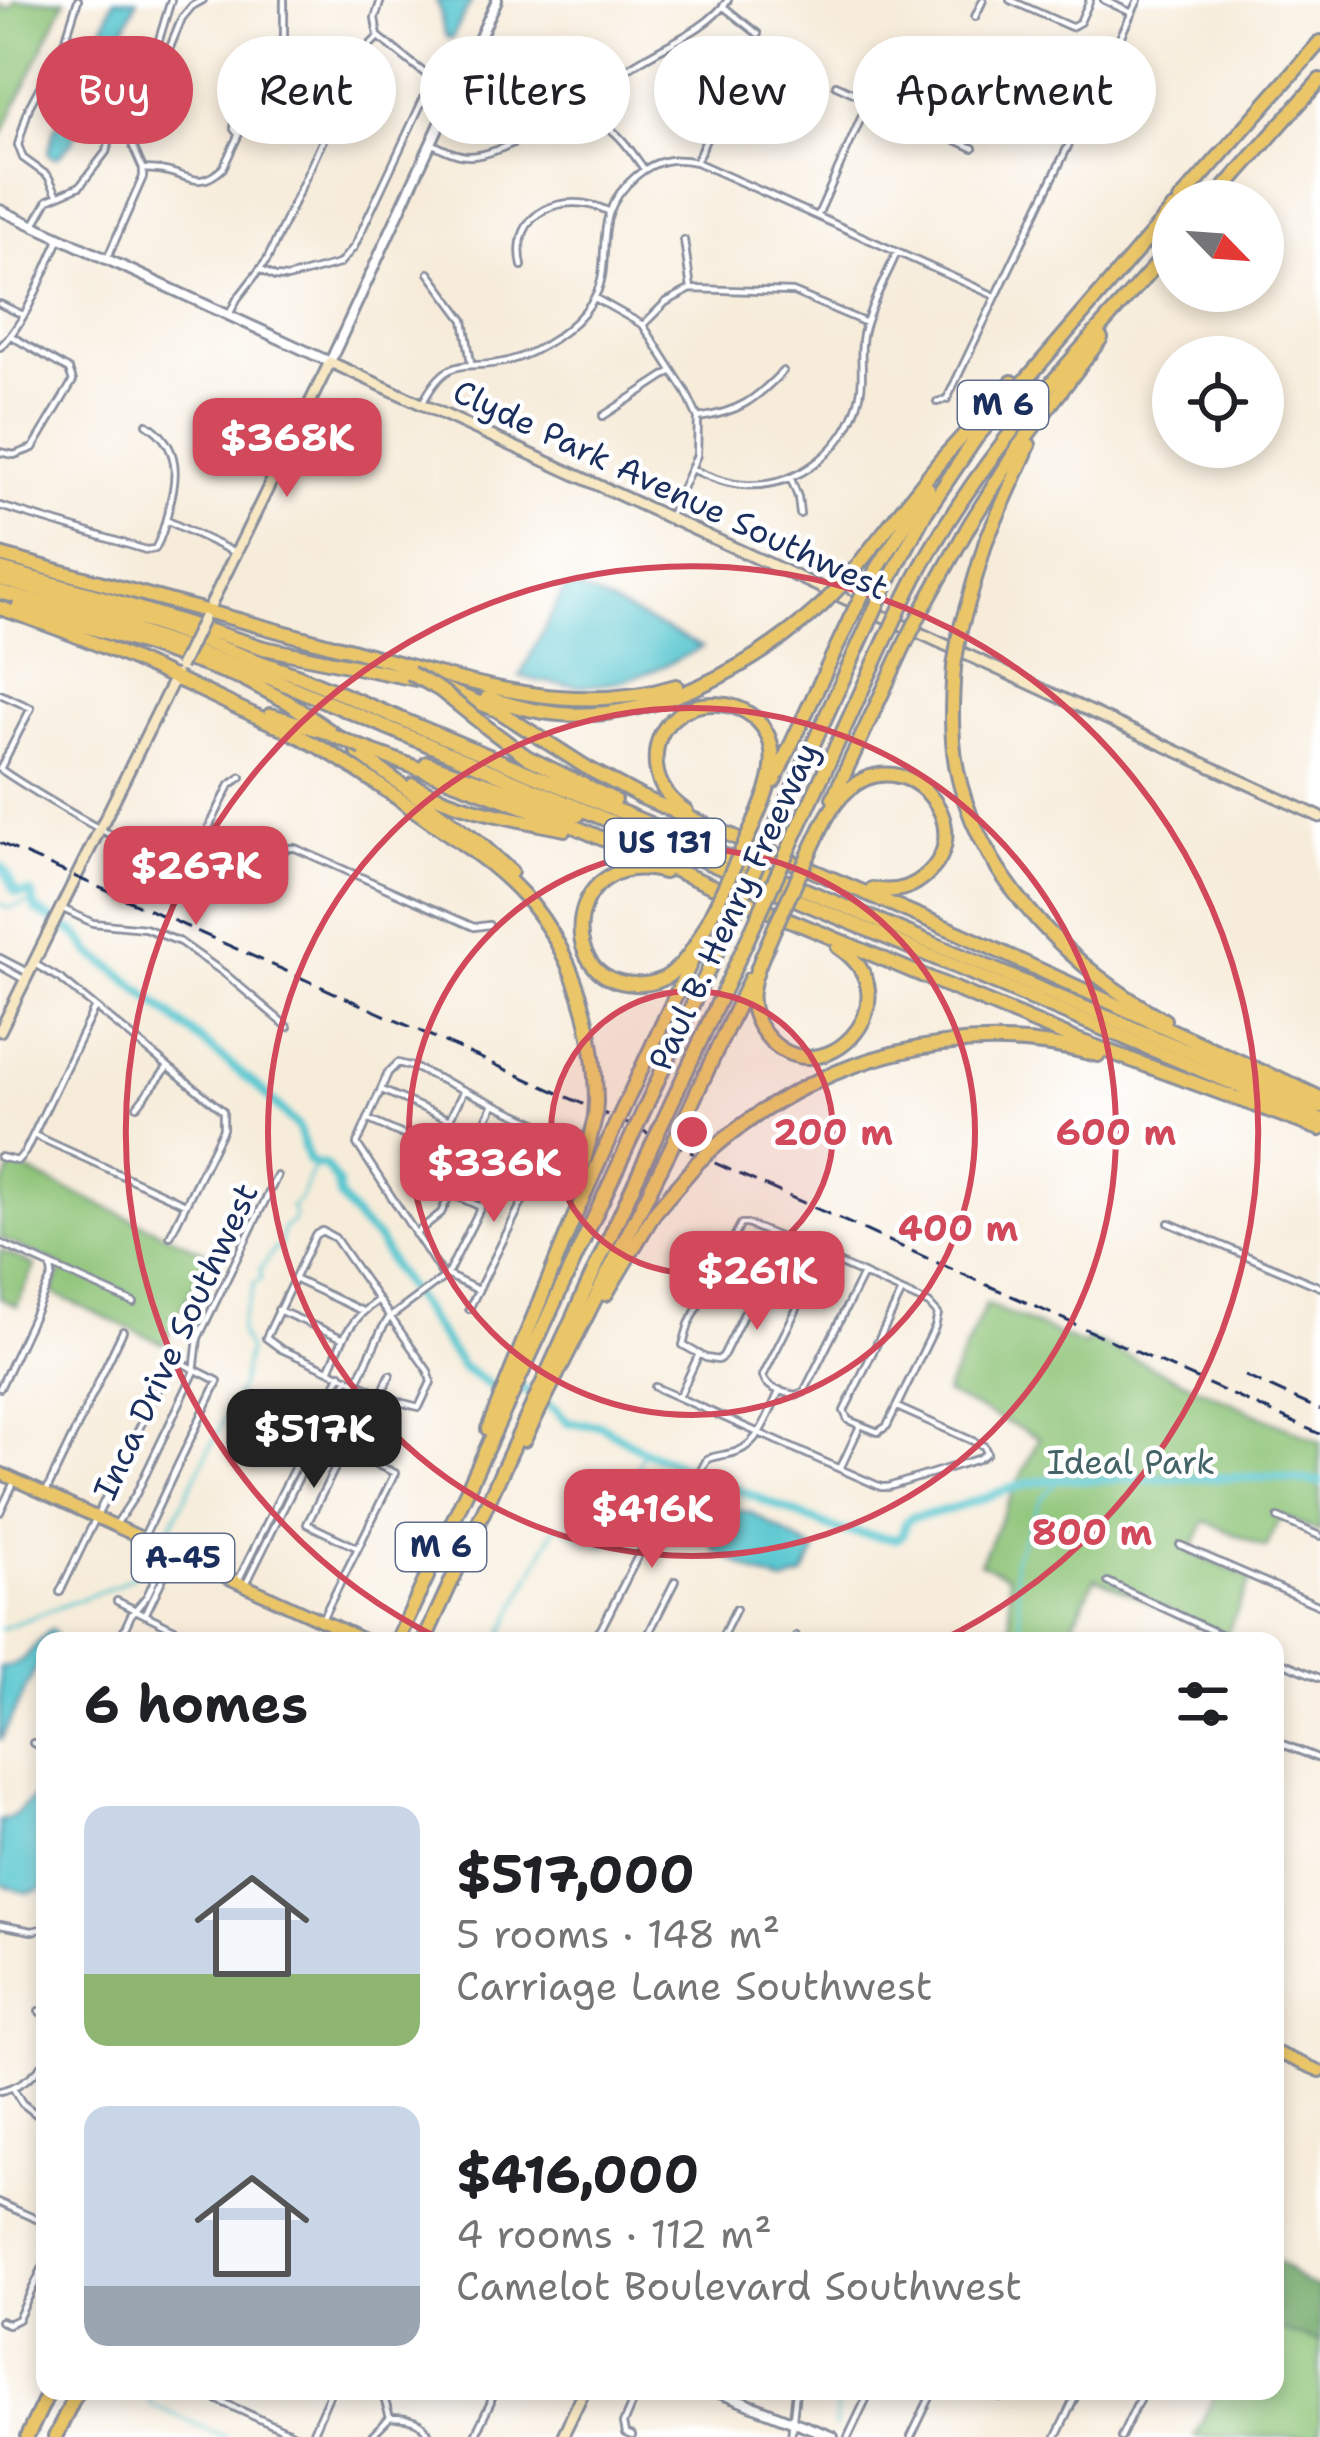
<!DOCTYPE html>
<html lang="en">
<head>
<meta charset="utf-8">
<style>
  body { margin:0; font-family:"Shantell Sans",sans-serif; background:#f2f2f2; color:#202124; height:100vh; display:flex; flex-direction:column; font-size:45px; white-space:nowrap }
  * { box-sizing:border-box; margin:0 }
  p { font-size:39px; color:#757577 }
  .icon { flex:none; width:66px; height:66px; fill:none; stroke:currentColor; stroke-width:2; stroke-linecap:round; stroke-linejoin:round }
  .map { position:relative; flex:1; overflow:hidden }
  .drawer { position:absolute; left:36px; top:1632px; width:1248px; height:768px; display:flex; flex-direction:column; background:#fff; border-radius:24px; box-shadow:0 6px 18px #0003 }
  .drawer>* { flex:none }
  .banner { position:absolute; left:36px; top:36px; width:1248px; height:108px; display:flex; gap:24px }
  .needle { width:78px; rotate:115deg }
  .tools { position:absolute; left:1152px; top:180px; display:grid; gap:24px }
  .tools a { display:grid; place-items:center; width:132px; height:132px; border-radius:50%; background:#fff; box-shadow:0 6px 18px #0003; font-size:60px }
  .price { position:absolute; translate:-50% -102px; padding:0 27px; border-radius:24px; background:#d1495b; color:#fff; font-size:39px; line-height:78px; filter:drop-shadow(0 3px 6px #0008) }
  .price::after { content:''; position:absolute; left:50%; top:72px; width:36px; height:27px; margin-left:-18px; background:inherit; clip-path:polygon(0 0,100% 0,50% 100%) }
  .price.on { background:#222; color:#fff }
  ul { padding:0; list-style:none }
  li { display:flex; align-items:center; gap:36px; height:300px; padding:0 48px }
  li span { display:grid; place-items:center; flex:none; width:336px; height:240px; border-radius:24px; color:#555 }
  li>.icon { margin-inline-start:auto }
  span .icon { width:144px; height:144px; fill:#fffc; stroke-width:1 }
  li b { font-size:51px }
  h2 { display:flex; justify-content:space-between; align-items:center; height:144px; padding:0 48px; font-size:51px }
  .pill { padding:0 42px; border-radius:54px; background:#fff; box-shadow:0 6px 18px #0003; font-size:42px; line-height:108px }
  .pill.on { background:#d1495b; color:#fff }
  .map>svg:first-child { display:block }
  .green { fill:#8cc376; stroke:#54796a; stroke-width:3 }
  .forest { fill:#71a967; stroke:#466c62; stroke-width:3 }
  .water { fill:#5ac7d0; stroke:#3a7b97; stroke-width:3 }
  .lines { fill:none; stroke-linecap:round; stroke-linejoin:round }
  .stream { stroke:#5ac7d0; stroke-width:3 }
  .river { stroke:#5ac7d0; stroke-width:9 }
  .minor-casing { stroke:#898e9c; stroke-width:10 }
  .tertiary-casing { stroke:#898e9c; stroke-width:14 }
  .secondary-casing { stroke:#898e9c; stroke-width:15 }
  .primary-casing { stroke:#898e9c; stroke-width:16 }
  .motorway-casing { stroke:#898e9c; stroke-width:18 }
  .minor { stroke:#fff; stroke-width:4.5 }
  .tertiary { stroke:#fff; stroke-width:8 }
  .secondary { stroke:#f7e8c3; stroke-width:9 }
  .primary { stroke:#ebc669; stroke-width:10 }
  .motorway { stroke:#ebc669; stroke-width:12 }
  .rail { stroke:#1b2f5e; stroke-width:3; stroke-dasharray:18 9; stroke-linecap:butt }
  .secondary-bridge-casing { stroke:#898e9c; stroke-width:15; stroke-linecap:butt }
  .motorway-bridge-casing { stroke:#898e9c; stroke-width:18; stroke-linecap:butt }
  .secondary-bridge { stroke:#f7e8c3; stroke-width:9 }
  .motorway-bridge { stroke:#ebc669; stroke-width:12 }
  .ring { fill:none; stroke:#d1495b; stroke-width:6 }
  .labels { text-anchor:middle; stroke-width:9; stroke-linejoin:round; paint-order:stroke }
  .shield { fill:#fff; stroke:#5f6d8e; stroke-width:3 }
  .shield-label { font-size:30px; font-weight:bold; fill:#1b2f5e }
  .street-label { font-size:33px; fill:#1b2f5e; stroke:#fff }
  .park-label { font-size:33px; fill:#436366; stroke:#fff }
  .centre { fill:#d1495b; stroke:#fff; stroke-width:6 }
  .ring-label { font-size:36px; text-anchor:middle; font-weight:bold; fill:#d1495b; stroke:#fff; stroke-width:9; stroke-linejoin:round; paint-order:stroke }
</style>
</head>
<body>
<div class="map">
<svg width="1320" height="2437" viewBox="0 0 1320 2437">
  <rect width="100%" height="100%" fill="#fff"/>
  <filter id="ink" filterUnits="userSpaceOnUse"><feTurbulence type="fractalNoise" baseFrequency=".00833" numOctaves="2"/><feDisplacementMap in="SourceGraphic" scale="24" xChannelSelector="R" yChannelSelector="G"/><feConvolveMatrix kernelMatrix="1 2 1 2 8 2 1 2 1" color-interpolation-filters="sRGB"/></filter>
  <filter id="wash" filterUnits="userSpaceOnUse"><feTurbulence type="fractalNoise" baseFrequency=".004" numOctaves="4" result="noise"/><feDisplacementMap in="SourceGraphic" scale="48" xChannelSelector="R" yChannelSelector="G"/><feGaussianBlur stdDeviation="2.7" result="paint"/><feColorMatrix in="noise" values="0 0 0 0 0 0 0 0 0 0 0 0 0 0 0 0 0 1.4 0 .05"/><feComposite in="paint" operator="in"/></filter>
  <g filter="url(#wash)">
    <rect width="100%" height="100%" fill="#f7ecda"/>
    <!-- green -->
    <path class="green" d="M15 0H65L0 139V5L9 9Z
      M13 1165 209 1254 164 1344 52 1293 63 1266 0 1238V1193Z
      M0 1250 35 1266 17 1306 0 1298Z
      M986 1304 1085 1346 1089 1339 1320 1442V1532L1281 1516 1266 1548 1205 1521 1191 1552 1251 1579 1226 1635 1095 1578 1065 1641H1036L1011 1630 1008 1576 980 1563 1039 1438 945 1393Z
      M1275 2315 1320 2337V2437H1194L1217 2391H1275Z"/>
    <!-- forest -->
    <path class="forest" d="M1275 2260C1297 2271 1292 2282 1320 2288V2342L1275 2328Z"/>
    <!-- water -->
    <path class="water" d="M114 0H137L73 141 58 157H52L48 153 53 133 87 64Z
      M436 0H472L452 38H447C439 28 444 12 436 0Z
      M573 587 582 590 702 647C638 681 592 698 520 676L564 590Z
      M717 1509 750 1512 816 1551 803 1576 784 1583 758 1574 714 1550 709 1529Z
      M52 1629 56 1635 52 1641H45V1650L0 1741V1667C27 1666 32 1644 52 1629Z
      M42 1793H45V1886C30 1898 16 1890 0 1883V1821C19 1818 25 1800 42 1793Z"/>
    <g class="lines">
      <!-- stream -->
      <path class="stream" d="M0 904 10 908 33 902
        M167 1534 241 1385 248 1348C229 1326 251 1308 254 1284L261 1280 260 1270 275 1249 280 1248 283 1229 293 1222 295 1214 291 1207C308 1197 304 1176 317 1165
        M0 1629 116 1586 130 1578 153 1556
        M499 1641 556 1525 606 1546 607 1537 626 1510 630 1486 644 1451
        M1023 1641 1014 1559 1041 1499 1059 1480
        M152 2391 149 2401 154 2406 225 2437
        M835 2427 838 2391"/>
      <!-- river -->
      <path class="river" d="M0 866C12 873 9 890 18 893 23 894 27 892 31 893L36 910 77 934 92 954 113 968 259 1088 298 1127 309 1161 317 1165H325L337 1182 340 1197 360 1223 379 1240 392 1266 462 1367 495 1389 526 1390 557 1411 568 1423 600 1425 644 1451 837 1530 896 1539 902 1535 905 1522 912 1517C971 1511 1028 1469 1088 1480L1271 1477 1320 1482"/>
    </g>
  </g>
  <g filter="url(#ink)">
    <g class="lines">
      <!-- minor casing -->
      <g class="minor-casing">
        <path id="minor" d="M1010 0 1071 27 1080 22 1090 0
          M1104 0 1132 13
          M724 7 758 34
          M975 17 983 0
          M836 85 973 148
          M589 119C605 55 692 50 728 0
          M921 124 936 93
          M238 134 234 129C236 105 250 75 272 67
          M433 144C445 150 457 156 470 156 513 155 564 101 606 126 622 136 633 154 644 169
          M696 162 717 115
          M143 169C150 170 157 169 164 171 191 176 199 190 223 168L284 37V0
          M57 194 48 176 23 158 18 145 29 107 66 38 78 0
          M818 215 869 100
          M34 225 48 200 80 186 106 152 120 112 139 83 158 43 171 0
          M684 240 691 289
          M107 259 143 177V169L132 144 131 128 156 82 182 18 192 6 203 0
          M522 266C510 211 564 190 608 211
          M261 270 275 277 287 278 339 264 354 247 428 89 430 81 428 76 378 36 375 18 381 0
          M429 273 464 320 471 363
          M595 298 643 325 686 392 698 418 697 455 669 518
          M0 304 23 315
          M229 315 237 299 267 260 365 50 378 37
          M643 325 666 302 691 289 793 292 864 322
          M0 347C27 322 44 271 60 238
          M423 402C450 351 465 372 508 361 538 353 574 329 591 303 619 262 584 220 636 176 655 160 672 157 696 162L995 296
          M937 402 947 399 1138 0
          M603 416 672 371
          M698 418C739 412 755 400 783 371
          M0 452 14 455 33 448 73 381 69 370 11 336
          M692 469C709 477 726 484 745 485 799 488 848 448 860 395 865 373 858 352 864 330 871 303 886 278 897 252
          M791 479 798 497 800 514
          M0 506 146 550 155 549C162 537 165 524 168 511 178 477 181 446 147 424
          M166 520 236 553
          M0 694 31 708 0 769
          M0 769C36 794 179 880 217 875 249 871 257 846 295 848L474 927 489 925
          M188 870 230 785 241 777
          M61 908 93 923 145 928 180 942 224 973 288 1027
          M0 958 29 973
          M33 963 62 980 223 1111V1129L170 1236
          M0 966 25 980
          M464 1090 428 1163 424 1177 433 1186 481 1207
          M384 1091 450 1120
          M137 1106 167 1068
          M369 1120 435 1149
          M34 1135 185 1204
          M0 1157 17 1161 25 1152 95 1007
          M496 1178 527 1192
          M1169 1223 1320 1287
          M322 1231 335 1238 428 1371 431 1382 419 1407 403 1403 281 1349 266 1338 315 1235Z
          M415 1234 441 1213 494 1104
          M781 1238 723 1356 718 1360 706 1358 683 1345 689 1324 741 1224H747C808 1248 868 1277 929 1304L938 1314 935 1327 887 1426 878 1432 848 1420 844 1411 902 1292
          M0 1243 134 1303
          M822 1259 763 1376C766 1389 784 1393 796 1395L804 1392 863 1274
          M447 1275 478 1290
          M444 1277 357 1144 388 1073 398 1063 413 1067 543 1126 552 1134 545 1156 469 1309
          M294 1279 362 1311
          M278 1310 342 1338
          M330 1368C342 1340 351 1318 377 1301
          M357 1382 382 1329 389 1318 447 1275 525 1119
          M655 1387 881 1487H888L978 1459 987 1453 984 1446 899 1408
          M0 1388 52 1276 51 1268
          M382 1393 390 1375
          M679 1397 699 1354
          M344 1450 395 1473 358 1548 307 1524Z
          M840 1469 860 1426
          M45 1494 123 1331
          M0 1512 15 1480
          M1278 1518 1320 1536
          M115 1526 136 1494 194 1373 198 1338 277 1176
          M1180 1545 1320 1606
          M239 1579 341 1374
          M1108 1582 1234 1641
          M245 1586 348 1378
          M60 1592 166 1373 171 1363 180 1362 218 1381 145 1534
          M117 1601 199 1641
          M145 1615 174 1555
          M321 1621 358 1548
          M119 1641 131 1615 147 1596 168 1551
          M165 1641 172 1628
          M591 1641 601 1629 639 1554 674 1521 707 1459C718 1455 728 1455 738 1451 760 1443 770 1410 780 1390
          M645 1641 675 1581
          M720 1641 736 1609
          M793 1641 796 1636
          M1275 1659 1320 1678
          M1275 1741 1320 1759
          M33 1743 45 1749
          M0 1925 32 1931 45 1928
          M39 2011 45 2016
          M13 2088 22 2103 45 2121
          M0 2091C19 2087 33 2077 45 2062
          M0 2203 45 2223
          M0 2321 8 2324 18 2319 45 2263
          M198 2391 299 2437
          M382 2391 390 2418
          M1000 2398 1001 2391
          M308 2437 313 2432 331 2391
          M371 2437 390 2418C408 2418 422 2420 431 2437
          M474 2437 491 2402 490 2391
          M632 2437 625 2434 623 2424 637 2391
          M791 2437 796 2391
          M848 2437 870 2391
          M911 2437 933 2391
          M1056 2437 1078 2391
          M1121 2437 1143 2391"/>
      </g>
      <!-- tertiary casing -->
      <g class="tertiary-casing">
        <path id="tertiary" d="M0 210 330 362 497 0
          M714 2391 833 2437"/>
      </g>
      <!-- secondary casing -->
      <g class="secondary-casing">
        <path id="secondary" d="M206 614 330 362 1320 817
          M0 1031 176 675
          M562 2437 584 2391"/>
      </g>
      <!-- primary casing -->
      <g class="primary-casing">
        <path id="primary" d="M0 1473 366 1641
          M1275 2052 1320 2071"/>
      </g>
      <!-- motorway casing -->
      <g class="motorway-casing">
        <path id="motorway" d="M1180 201 1320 42
          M1213 201 1320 80
          M0 555 341 648
          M0 569 105 598 264 648 421 680
          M0 579 155 624 299 676 1320 1107
          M847 579 941 460 1012 382
          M866 587 928 488
          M0 592 118 625 270 678 1320 1120
          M882 594 924 515 976 438 1173 209
          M902 604C969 464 1072 360 1173 246
          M19 606 148 645 242 678 288 702 341 739
          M0 608C80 634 153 667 228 703 264 720 301 735 335 756 366 775 396 797 426 818 463 844 503 869 532 905 577 962 595 1030 596 1101
          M921 612 970 524 1019 446 1101 338
          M960 630 986 541 1029 445
          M336 646C446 674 563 721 676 686
          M954 667C951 707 950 748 961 787 988 886 1076 971 1164 1020
          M434 685 497 710 589 769 641 797 959 933 1280 1080
          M487 698C511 705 535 712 560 714 655 721 752 668 821 606
          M271 715 326 732
          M489 729 527 757 614 800
          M363 748 557 819 790 920 1077 1040 1320 1129
          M357 752 476 840 511 872
          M427 763 578 815
          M774 781 850 619
          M413 785C461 811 512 818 565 829
          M833 798 905 644
          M686 811C669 800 658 786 656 766 649 682 782 684 772 768 770 789 759 810 751 830
          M770 838 867 627
          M790 846 887 636
          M809 854C819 833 829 807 847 791 905 737 984 828 924 877 909 890 892 893 872 889
          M664 872C567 846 551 981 635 984 651 985 666 980 677 968 695 952 705 926 716 905
          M774 929C766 949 755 969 752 991 750 1007 755 1021 765 1034 819 1103 919 1000 838 947
          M1278 1078 1320 1098
          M621 1113 692 960
          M639 1121 735 912
          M659 1130 756 921
          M676 1137 750 979
          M709 1152C816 1058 959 1017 1098 1055
          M577 1191 595 1117
          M606 1294 655 1212 698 1162
          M488 1429 572 1222 615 1126
          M524 1440 670 1150
          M397 1641 633 1134
          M424 1641 653 1143
          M27 2437 49 2391
          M55 2437 77 2391"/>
      </g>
      <!-- minor -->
      <use href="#minor" class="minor"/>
      <!-- tertiary -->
      <use href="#tertiary" class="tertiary"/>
      <!-- secondary -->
      <use href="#secondary" class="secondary"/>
      <!-- primary -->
      <use href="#primary" class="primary"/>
      <!-- motorway -->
      <use href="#motorway" class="motorway"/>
      <!-- rail -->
      <path class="rail" d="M0 843 1320 1434
        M1245 1376 1320 1410"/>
      <!-- secondary-bridge casing -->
      <g class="secondary-bridge-casing">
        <path id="secondary-bridge" d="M180 667 203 619"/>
      </g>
      <!-- motorway-bridge casing -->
      <g class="motorway-bridge-casing">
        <path id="motorway-bridge" d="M821 606 847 579
          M850 619 866 587
          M867 627 882 594
          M887 636 902 604
          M905 644 921 612
          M954 667 960 630
          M410 673 440 690 489 729
          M332 735 363 748
          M716 905 751 830
          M735 912 770 838
          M756 921 790 846
          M774 929 809 854
          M595 1117 596 1101
          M615 1126 621 1113
          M633 1134 639 1121
          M653 1143 659 1130
          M670 1150 676 1137
          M698 1162 709 1152"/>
      </g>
      <!-- secondary-bridge -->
      <use href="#secondary-bridge" class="secondary-bridge"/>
      <!-- motorway-bridge -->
      <use href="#motorway-bridge" class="motorway-bridge"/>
    </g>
  </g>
  <!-- distance rings -->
  <circle cx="692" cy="1132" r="141" fill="#d1495b" fill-opacity=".12"/>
  <g class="ring">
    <circle cx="692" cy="1132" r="141"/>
    <circle cx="692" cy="1132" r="283"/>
    <circle cx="692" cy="1132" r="424"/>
    <path d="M444 1641A566 566 0 1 1 940 1641"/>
  </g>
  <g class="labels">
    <!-- shield labels -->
    <g class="shield">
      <rect x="958" y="381" width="90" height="48" rx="9"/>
      <rect x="605" y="819" width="120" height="48" rx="9"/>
      <rect x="396" y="1523" width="90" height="48" rx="9"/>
      <rect x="132" y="1534" width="102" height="48" rx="9"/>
    </g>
    <g class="shield-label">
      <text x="1003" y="415">M 6</text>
      <text x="665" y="853">US 131</text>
      <text x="441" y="1557">M 6</text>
      <text x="183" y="1568">A-45</text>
    </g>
    <!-- street labels -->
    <g class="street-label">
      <text transform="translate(671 489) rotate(25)" y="12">Clyde Park Avenue Southwest</text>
      <text transform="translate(733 906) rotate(-65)" y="12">Paul B. Henry Freeway</text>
      <text transform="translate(175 1341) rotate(-65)" y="12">Inca Drive Southwest</text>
    </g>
    <!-- park labels -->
    <g class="park-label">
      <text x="1131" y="1474">Ideal Park</text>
    </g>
  </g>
  <circle cx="692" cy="1132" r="18" class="centre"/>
  <g class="ring-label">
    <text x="833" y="1145">200 m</text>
    <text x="1116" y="1145">600 m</text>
    <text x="958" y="1241">400 m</text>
    <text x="1092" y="1545">800 m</text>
  </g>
</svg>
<div class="tools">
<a><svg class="needle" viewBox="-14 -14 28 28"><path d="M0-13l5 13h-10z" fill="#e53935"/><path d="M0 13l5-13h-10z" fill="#757577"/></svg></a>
<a><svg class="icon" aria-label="locate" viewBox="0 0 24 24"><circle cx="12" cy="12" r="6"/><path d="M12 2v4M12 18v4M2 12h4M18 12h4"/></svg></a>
</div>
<b class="price" style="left:287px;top:500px">$368K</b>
<b class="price" style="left:196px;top:928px">$267K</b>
<b class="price" style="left:494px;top:1225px">$336K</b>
<b class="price" style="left:757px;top:1333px">$261K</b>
<b class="price on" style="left:314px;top:1491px">$517K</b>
<b class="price" style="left:652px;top:1571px">$416K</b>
<div class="banner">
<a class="pill on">Buy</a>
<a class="pill">Rent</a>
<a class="pill">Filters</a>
<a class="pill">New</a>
<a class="pill">Apartment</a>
</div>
<section class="drawer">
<h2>6 homes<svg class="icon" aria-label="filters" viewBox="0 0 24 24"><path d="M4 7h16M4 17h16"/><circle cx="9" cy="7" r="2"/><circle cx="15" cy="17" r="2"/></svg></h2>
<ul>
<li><span style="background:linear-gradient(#c9d6e8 70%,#8fb573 0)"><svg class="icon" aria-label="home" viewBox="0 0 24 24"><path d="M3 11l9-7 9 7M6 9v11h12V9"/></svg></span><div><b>$517,000</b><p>5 rooms · 148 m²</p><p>Carriage Lane Southwest</p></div></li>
<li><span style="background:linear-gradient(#c9d6e8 75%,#9aa5b1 0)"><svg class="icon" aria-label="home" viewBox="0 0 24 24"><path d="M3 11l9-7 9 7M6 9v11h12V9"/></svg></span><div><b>$416,000</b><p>4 rooms · 112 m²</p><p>Camelot Boulevard Southwest</p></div></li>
</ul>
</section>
</div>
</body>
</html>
